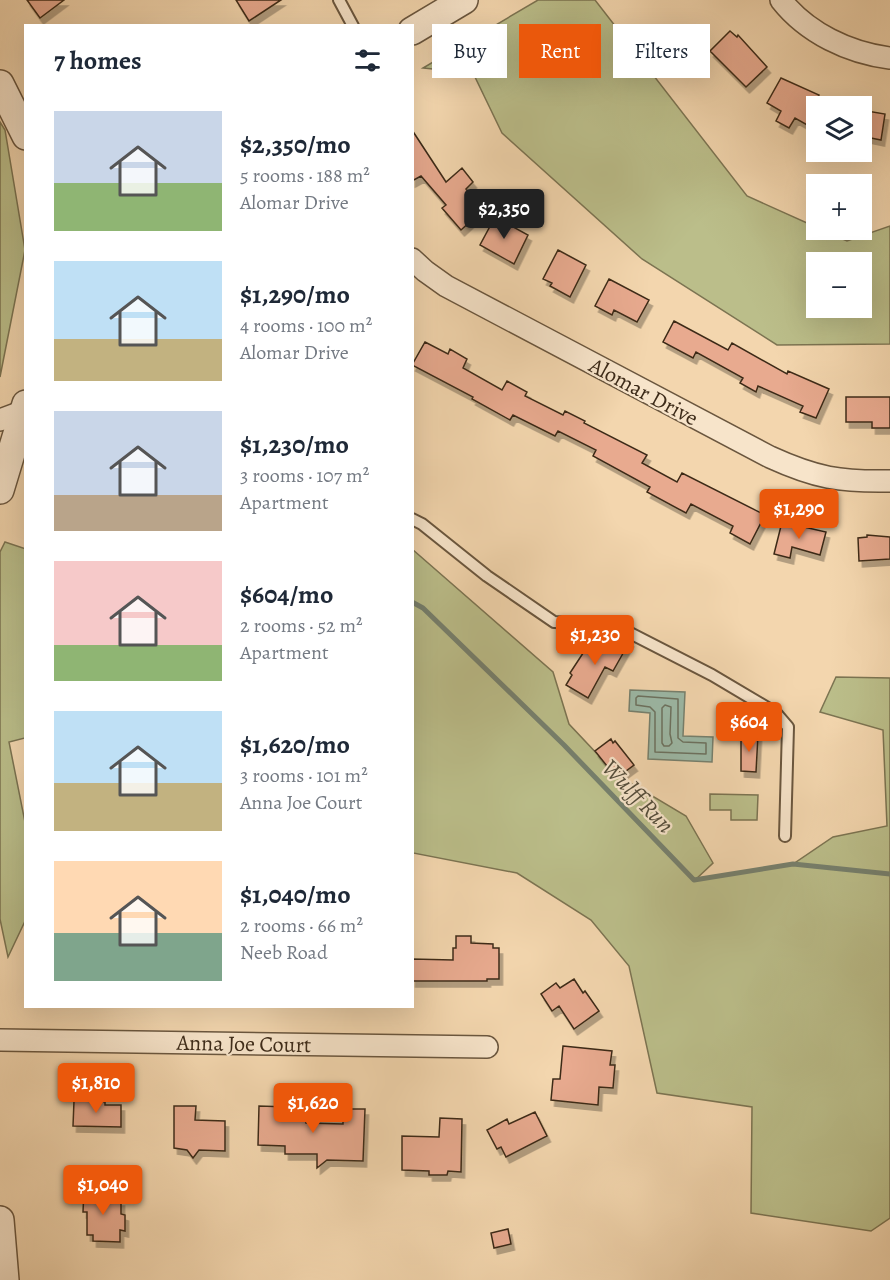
<!DOCTYPE html>
<html lang="en">
<head>
<meta charset="utf-8">
<style>
  body { margin:0; font-family:Alegreya,serif; background:#f2f2f3; color:#1f2937; height:100vh; display:flex; flex-direction:column; font-size:22px; white-space:nowrap }
  * { box-sizing:border-box; margin:0 }
  p { font-size:20px; color:#747a83 }
  .icon { flex:none; width:33px; height:33px; fill:none; stroke:currentColor; stroke-width:2; stroke-linecap:round; stroke-linejoin:round }
  .map { position:relative; flex:1; overflow:hidden }
  .sheet { position:absolute; left:24px; top:24px; width:390px; height:984px; display:flex; flex-direction:column; background:#fff; border-radius:0px; box-shadow:0 6px 24px #0002 }
  .sheet>* { flex:none }
  .banner { position:absolute; left:432px; top:24px; width:368px; height:54px; display:flex; gap:12px }
  .fabs { position:absolute; left:806px; top:96px; display:grid; gap:12px }
  .fabs a { display:grid; place-items:center; width:66px; height:66px; border-radius:0px; background:#fff; box-shadow:0 6px 24px #0002; font-size:30px }
  .price { position:absolute; translate:-50% -51px; padding:0 14px; border-radius:6px; background:#ea580c; color:#fff; font-size:20px; line-height:39px; filter:drop-shadow(0 2px 3px #0008) }
  .price::after { content:''; position:absolute; left:50%; top:36px; width:18px; height:14px; margin-left:-9px; background:inherit; clip-path:polygon(0 0,100% 0,50% 100%) }
  .price.on { background:#222; color:#fff }
  ul { padding:0; list-style:none }
  li { display:flex; align-items:center; gap:18px; height:150px; padding:0 30px }
  li span { display:grid; place-items:center; flex:none; width:168px; height:120px; border-radius:0px; color:#555 }
  li>.icon { margin-inline-start:auto }
  span .icon { width:72px; height:72px; fill:#fffc; stroke-width:1 }
  li b { font-size:26px }
  h2 { display:flex; justify-content:space-between; align-items:center; height:72px; padding:0 30px; font-size:26px }
  .pill { padding:0 21px; border-radius:0px; background:#fff; box-shadow:0 6px 24px #0002; font-size:21px; line-height:54px }
  .pill.on { background:#ea580c; color:#fff }
  .map>svg:first-child { display:block }
  .green { fill:#bbbe8a; stroke:#7c7452; stroke-width:1.5; fill-rule:evenodd }
  .water { fill:#9cb9a7; stroke:#76806e; stroke-width:1.5 }
  .lines { fill:none; stroke-linecap:round; stroke-linejoin:round }
  .shore { stroke:#6c7260; stroke-width:1.5 }
  .stream { stroke:#76806e; stroke-width:5 }
  .building { fill:#e8aa8f; stroke:#3d2b19; stroke-width:1.5; filter:url(#shadow) }
  .service-casing { stroke:#6a563e; stroke-width:14 }
  .minor-casing { stroke:#6a563e; stroke-width:24 }
  .tertiary-casing { stroke:#6a563e; stroke-width:30 }
  .service { stroke:#f7e4ca; stroke-width:10 }
  .minor { stroke:#f7e4ca; stroke-width:21 }
  .tertiary { stroke:#f7e4ca; stroke-width:27 }
  .labels { text-anchor:middle; stroke-width:4.5; stroke-linejoin:round; paint-order:stroke }
  .street-label { font-size:22px; fill:#3d2b19; stroke:#f7e4ca }
  .water-label { font-size:24px; font-style:italic; fill:#554e3c; stroke:#f7e4ca }
</style>
</head>
<body>
<div class="map">
<svg width="890" height="1280" viewBox="0 0 890 1280">
  <defs>
    <filter id="shadow"><feDropShadow dx="3.5" dy="6" stdDeviation="0" flood-color="#0004"/></filter>
  </defs>
  <rect width="100%" height="100%" fill="#f3d6ae"/>
  <filter id="stains"><feTurbulence type="fractalNoise" baseFrequency=".00333" numOctaves="4"/><feColorMatrix values="0 0 0 0 .2 0 0 0 0 .09 0 0 0 0 .02 0 0 0 .5 -.17"/></filter>
  <radialGradient id="worn" r=".72"><stop offset=".6" stop-color="#630" stop-opacity="0"/><stop offset="1" stop-color="#630" stop-opacity=".3"/></radialGradient>
  <!-- green -->
  <path class="green" d="M538 0H595L747 196 816 227V230H822L847 241 890 226V344L777 345 642 259 502 133 473 73 423 68ZM861 262V308H816V262Z
    M0 122 5 130 25 250 0 377Z
    M5 542 26 549 25 738 9 742 25 822 26 919 8 957 0 919V552Z
    M412 549 553 672 569 724 617 775 686 816 713 863 695 880 793 864 833 837 887 826 883 730 820 712 836 677 890 678V1218L871 1231 751 1213 752 1107 657 1093 629 966 591 920 517 873 413 853Z
    M710 794 758 795 757 820H731V810H710Z"/>
  <!-- water -->
  <path class="water" d="M630 690 685 692 683 736 713 737 712 762 648 759 650 713 629 711Z"/>
  <g class="lines">
    <!-- shore -->
    <path class="shore" d="M638 696 678 699V738L683 742 706 743V754L655 752V712L650 707 636 705V698Z
      M665 705 671 707 670 734 672 743 669 746H664L662 743V708Z"/>
    <!-- stream -->
    <path class="stream" d="M412 602 423 608 564 745 694 880 793 864 890 874"/>
  </g>
  <!-- building -->
  <path class="building" d="M27 0H64L40 18Z
    M236 0H281L249 21Z
    M730 31 737 37 738 35 767 67 746 87 710 51Z
    M781 78 819 95 816 100V130L795 118 789 128 776 121 781 111 767 103Z
    M861 110 885 114 881 140 861 136Z
    M412 130 446 182 462 168 473 182 466 189 484 209 461 230 442 208 446 205 421 176 412 181Z
    M495 217 528 235 514 264 480 245Z
    M558 250 586 265 570 297 550 286 552 283 543 279Z
    M609 279 649 300 637 322 614 310 612 315 595 306Z
    M674 321 728 350 732 343 787 374 788 371 829 389 816 418 800 412 803 406 758 386 756 392 740 383 743 378 696 352 693 358 663 342Z
    M425 342 448 354 450 349 467 359 463 368 502 390 507 381 527 392 525 396 563 415 565 411 585 421 584 423 647 455 642 463 677 482 682 473 765 515 750 544 730 533 733 526 691 504 686 513 647 492 650 487 593 456 596 450 558 431 555 436 513 415 510 420 472 399 473 397 412 365Z
    M846 397H890V428H872V422H846Z
    M782 522 826 532 820 555 792 547 790 558 774 554Z
    M867 535 890 537V559L859 561 858 538 867 537Z
    M617 636 630 641 613 671 605 667 588 698 566 685 572 675 570 673 589 644 600 650 602 647 609 651Z
    M741 735H758L756 772 741 771Z
    M611 739 613 743 615 741 634 765 622 774 616 767 611 771 595 751Z
    M456 936H471V943L493 944V948H499V979H487V981H412V959L453 960V948H456Z
    M574 979 583 993 585 991 599 1011 574 1029 559 1006 552 1011 541 994 556 983 560 988Z
    M563 1046 612 1051 610 1065H615L613 1088 599 1087 598 1105 551 1100 553 1079H560Z
    M96 1100 105 1102V1105H121V1127L73 1126 74 1101Z
    M289 1105 306 1106V1123L343 1124V1109H365L363 1161 327 1160 317 1168V1154H285V1146L258 1145 259 1106 289 1107Z
    M174 1106H196L195 1120 225 1121V1151L199 1150 193 1158 187 1150 174 1148Z
    M535 1112 547 1136 506 1157 501 1147 497 1149 487 1130 507 1119 509 1124Z
    M440 1118 462 1119 461 1172 448 1171 447 1175H429V1171L402 1170V1136L439 1137Z
    M84 1189H105V1200H121V1214L125 1215V1231L120 1230V1242L93 1241V1235H87V1212H83Z
    M508 1229 511 1244 494 1248 491 1233Z"/>
  <g class="lines">
    <!-- service casing -->
    <g class="service-casing">
      <path id="service" d="M339 0 353 26
        M412 519 422 524 487 576 554 622 598 623 626 631 712 675 776 713 788 727 785 836"/>
    </g>
    <!-- minor casing -->
    <g class="minor-casing">
      <path id="minor" d="M781 0C807 33 849 53 890 58
        M412 259 425 271 446 286 770 457C816 478 840 482 890 481
        M0 420 24 411
        M0 1040 487 1047"/>
    </g>
    <!-- tertiary casing -->
    <g class="tertiary-casing">
      <path id="tertiary" d="M412 31 464 0
        M0 84 26 136
        M0 490 26 404
        M0 1220 5 1280"/>
    </g>
    <!-- service -->
    <use href="#service" class="service"/>
    <!-- minor -->
    <use href="#minor" class="minor"/>
    <!-- tertiary -->
    <use href="#tertiary" class="tertiary"/>
  </g>
  <g class="labels">
    <!-- street labels -->
    <g class="street-label">
      <text transform="translate(644 391) rotate(28)" y="8">Alomar Drive</text>
      <text transform="translate(244 1043) rotate(1)" y="8">Anna Joe Court</text>
    </g>
    <!-- water labels -->
    <g class="water-label">
      <text transform="translate(638 796) rotate(46)" y="8">Wulff Run</text>
    </g>
  </g>
  <rect width="100%" height="100%" filter="url(#stains)"/>
  <rect width="100%" height="100%" fill="url(#worn)"/>
</svg>
<div class="fabs">
<a><svg class="icon" aria-label="layers" viewBox="0 0 24 24"><path d="M12 4l9 5-9 5-9-5zM3 14l9 5 9-5"/></svg></a>
<a>+</a>
<a>−</a>
</div>
<b class="price on" style="left:504px;top:240px">$2,350</b>
<b class="price" style="left:799px;top:540px">$1,290</b>
<b class="price" style="left:595px;top:666px">$1,230</b>
<b class="price" style="left:749px;top:753px">$604</b>
<b class="price" style="left:96px;top:1114px">$1,810</b>
<b class="price" style="left:313px;top:1134px">$1,620</b>
<b class="price" style="left:103px;top:1216px">$1,040</b>
<div class="banner">
<a class="pill">Buy</a>
<a class="pill on">Rent</a>
<a class="pill">Filters</a>
</div>
<section class="sheet">
<h2>7 homes<svg class="icon" aria-label="filters" viewBox="0 0 24 24"><path d="M4 7h16M4 17h16"/><circle cx="9" cy="7" r="2"/><circle cx="15" cy="17" r="2"/></svg></h2>
<ul>
<li><span style="background:linear-gradient(#c9d6e8 60%,#8fb573 0)"><svg class="icon" aria-label="home" viewBox="0 0 24 24"><path d="M3 11l9-7 9 7M6 9v11h12V9"/></svg></span><div><b>$2,350/mo</b><p>5 rooms · 188 m²</p><p>Alomar Drive</p></div></li>
<li><span style="background:linear-gradient(#bfe0f5 65%,#c2b280 0)"><svg class="icon" aria-label="home" viewBox="0 0 24 24"><path d="M3 11l9-7 9 7M6 9v11h12V9"/></svg></span><div><b>$1,290/mo</b><p>4 rooms · 100 m²</p><p>Alomar Drive</p></div></li>
<li><span style="background:linear-gradient(#c9d6e8 70%,#b9a48a 0)"><svg class="icon" aria-label="home" viewBox="0 0 24 24"><path d="M3 11l9-7 9 7M6 9v11h12V9"/></svg></span><div><b>$1,230/mo</b><p>3 rooms · 107 m²</p><p>Apartment</p></div></li>
<li><span style="background:linear-gradient(#f6c9c9 70%,#8fb573 0)"><svg class="icon" aria-label="home" viewBox="0 0 24 24"><path d="M3 11l9-7 9 7M6 9v11h12V9"/></svg></span><div><b>$604/mo</b><p>2 rooms · 52 m²</p><p>Apartment</p></div></li>
<li><span style="background:linear-gradient(#bfe0f5 60%,#c2b280 0)"><svg class="icon" aria-label="home" viewBox="0 0 24 24"><path d="M3 11l9-7 9 7M6 9v11h12V9"/></svg></span><div><b>$1,620/mo</b><p>3 rooms · 101 m²</p><p>Anna Joe Court</p></div></li>
<li><span style="background:linear-gradient(#ffd9b3 60%,#7fa58c 0)"><svg class="icon" aria-label="home" viewBox="0 0 24 24"><path d="M3 11l9-7 9 7M6 9v11h12V9"/></svg></span><div><b>$1,040/mo</b><p>2 rooms · 66 m²</p><p>Neeb Road</p></div></li>
</ul>
</section>
</div>
</body>
</html>
